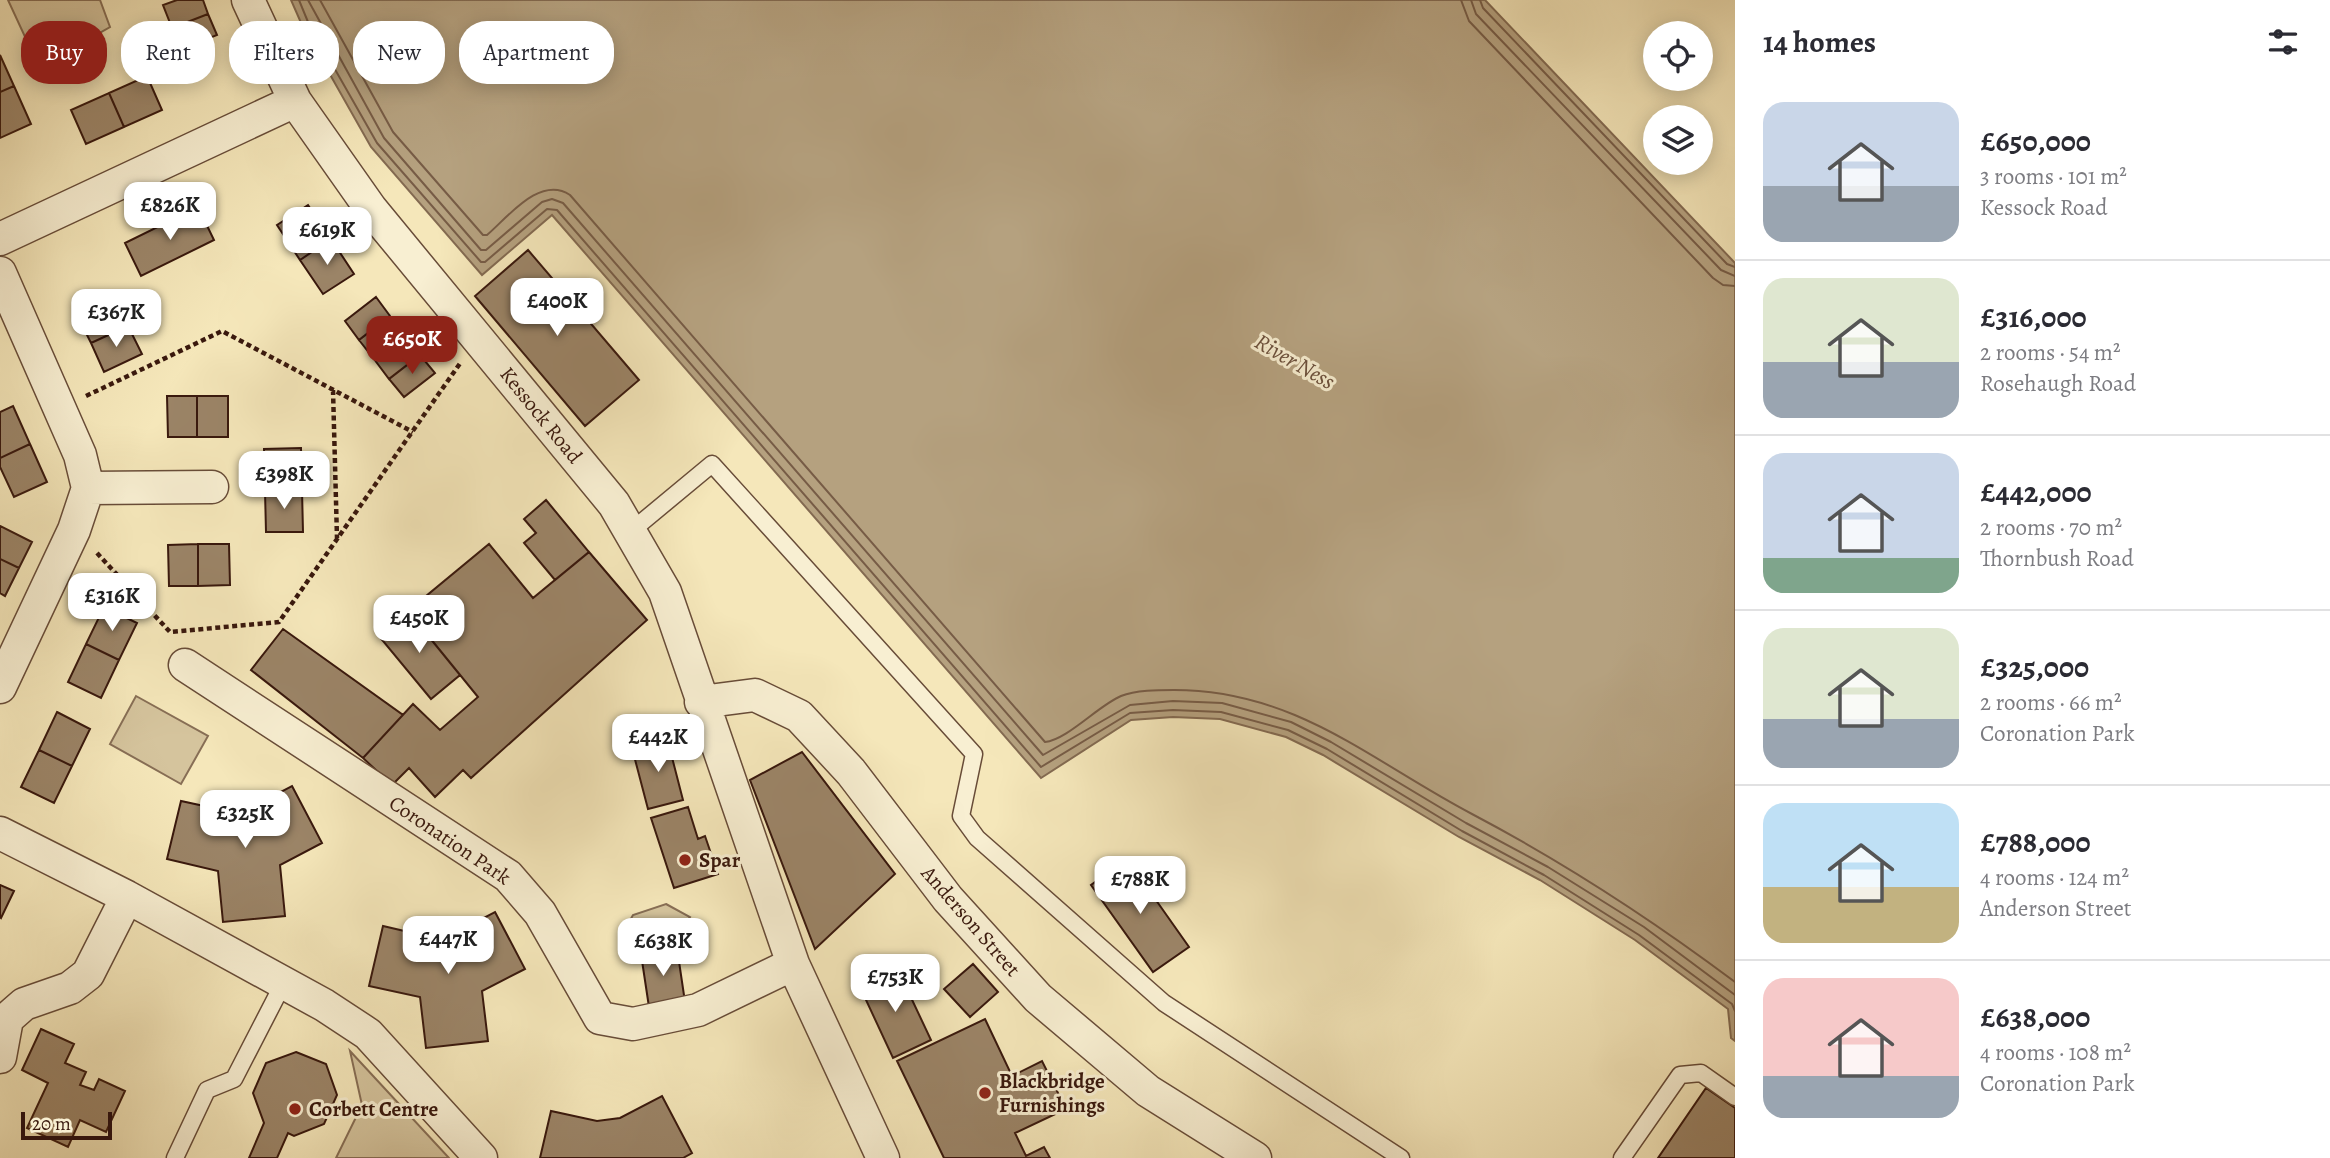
<!DOCTYPE html>
<html lang="en">
<head>
<meta charset="utf-8">
<style>
  body { margin:0; font-family:Alegreya,serif; background:#f2f2f3; color:#2b2b33; height:100vh; display:flex; flex-direction:column; font-size:26px; white-space:nowrap }
  * { box-sizing:border-box; margin:0 }
  p { font-size:23px; color:#7c7c81 }
  .icon { flex:none; width:38px; height:38px; fill:none; stroke:currentColor; stroke-width:2; stroke-linecap:round; stroke-linejoin:round }
  .map { position:relative; flex:1; overflow:hidden }
  .side { display:flex; flex-direction:column; background:#fff; width:595px }
  .side>* { flex:none }
  .hud { position:absolute; left:21px; top:21px; width:665px; height:63px; display:flex; gap:14px }
  .fabs { position:absolute; left:1643px; top:21px; display:grid; gap:14px }
  .fabs a { display:grid; place-items:center; width:70px; height:70px; border-radius:50%; background:#fff; box-shadow:0 4px 18px #0003; font-size:35px }
  .scale { position:absolute; left:21px; bottom:18px; width:91px; box-sizing:border-box; padding-left:7px; border:4px solid #39180d; border-top:0; font-size:19px; line-height:24px; white-space:nowrap; color:#39180d; -webkit-text-stroke:5px #f8efd2; paint-order:stroke }
  .price { position:absolute; translate:-50% -60px; padding:0 16px; border-radius:14px; background:#fff; color:#222; font-size:23px; line-height:46px; filter:drop-shadow(0 2px 4px #0008) }
  .price::after { content:''; position:absolute; left:50%; top:42px; width:21px; height:16px; margin-left:-10px; background:inherit; clip-path:polygon(0 0,100% 0,50% 100%) }
  .price.active { background:#8f2418; color:#fff }
  ul { padding:0; list-style:none }
  li { display:flex; align-items:center; gap:21px; height:175px; padding:0 28px }
  li+li { border-top:2px solid #e1e1e2 }
  li span { display:grid; place-items:center; flex:none; width:196px; height:140px; border-radius:21px; color:#555 }
  li>.icon { margin-inline-start:auto }
  span .icon { width:84px; height:84px; fill:#fffc; stroke-width:1 }
  li b { font-size:30px }
  h2 { display:flex; justify-content:space-between; align-items:center; height:84px; padding:0 28px; font-size:30px }
  .chip { padding:0 24px; border-radius:28px; background:#fff; box-shadow:0 4px 18px #0003; font-size:24px; line-height:63px }
  .chip.active { background:#8f2418; color:#fff }
  main { display:flex; flex:1; min-height:0 }
  .map>svg:first-child { display:block }
  .green { fill:#d5c49d; stroke:#876e55; stroke-width:2 }
  .water { fill:#b5a17f; stroke:#836a51; stroke-width:2 }
  .lines { fill:none; stroke-linecap:round; stroke-linejoin:round }
  .shore { stroke:#775c46; stroke-width:2 }
  .building { fill:#9b8467; stroke:#39180d; stroke-width:2 }
  .service-casing { stroke:#684c38; stroke-width:19 }
  .minor-casing { stroke:#684c38; stroke-width:35 }
  .path { stroke:#39180d; stroke-width:4.5; stroke-dasharray:5 3.5; stroke-linecap:butt }
  .service { stroke:#f8efd2; stroke-width:16 }
  .minor { stroke:#f8efd2; stroke-width:32 }
  .poi-dot { fill:#8f2418; stroke:#f8efd2; stroke-width:2.5 }
  .labels { text-anchor:middle; stroke-width:6; stroke-linejoin:round; paint-order:stroke }
  .street-label { font-size:21px; fill:#39180d; stroke:#f8efd2 }
  .poi-label { font-size:21px; font-weight:bold; fill:#39180d; stroke:#f8efd2; text-anchor:start }
  .water-label { font-size:23px; font-style:italic; fill:#6b4f3b; stroke:#f8efd2 }
</style>
</head>
<body>
<main>
<div class="map">
<svg width="1735" height="1158" viewBox="0 0 1735 1158">
  <rect width="100%" height="100%" fill="#f5e7ba"/>
  <filter id="stains"><feTurbulence type="fractalNoise" baseFrequency=".00286" numOctaves="4"/><feColorMatrix values="0 0 0 0 .2 0 0 0 0 .09 0 0 0 0 .02 0 0 0 .5 -.17"/></filter>
  <radialGradient id="worn" r=".72"><stop offset=".6" stop-color="#630" stop-opacity="0"/><stop offset="1" stop-color="#630" stop-opacity=".3"/></radialGradient>
  <!-- green -->
  <path class="green" d="M8 0H100L110 27 39 67Z
    M136 696 208 736 181 784 110 744Z
    M666 904 690 917 670 947 643 951 642 940 624 931 633 915Z
    M350 1051 449 1158H336L362 1105Z"/>
  <!-- water -->
  <path class="water" d="M291 0H1485L1735 263V1041L1731 1038 1728 1009 1635 940 1540 880 1459 837 1323 755 1286 737 1220 719 1173 717 1131 720 1041 778 552 215 482 275 371 147 302 25Z"/>
  <g class="lines">
    <!-- shore -->
    <path class="shore" d="M299 0 308 22 377 143 481 262H485L547 209 557 210 1041 767 1130 713 1173 710 1221 712 1288 730 1327 749 1462 831 1544 875 1639 935 1732 1004 1735 1011
      M308 0 384 138 481 250H486L542 202 552 199 563 203 1043 755 1130 705 1173 701 1222 703 1291 722 1331 742 1466 823 1548 867 1644 927 1735 995
      M320 0 393 132 483 235H487C508 217 540 175 570 195L1045 742C1067 740 1099 705 1121 696 1136 690 1158 690 1174 690 1296 690 1371 761 1472 814 1565 863 1651 919 1735 982
      M1461 0 1469 21 1713 278 1723 285 1735 286
      M1471 0 1476 14 1721 270 1735 276
      M1480 0 1483 8 1727 264 1735 267"/>
  </g>
  <!-- building -->
  <path class="building" d="M177 0H203L208 14 172 28 163 5Z
    M208 14 217 35 180 50 172 28Z
    M0 55 14 86 0 92Z
    M147 76 162 110 124 127 109 93Z
    M14 86 31 124 0 138V92Z
    M109 93 124 127 86 144 71 110Z
    M308 205 331 239 300 260 277 225Z
    M198 207 214 240 141 276 125 243Z
    M331 239 354 274 323 294 300 260Z
    M528 250 639 380 585 426 475 296Z
    M376 297 390 316 359 340 345 321Z
    M116 299 128 326 91 343 78 317Z
    M390 316 405 335 374 359 359 340Z
    M128 326 142 354 104 372 91 343Z
    M405 335 420 355 389 379 374 359Z
    M420 355 435 373 404 397 389 379Z
    M167 396H197V437H168Z
    M197 396H228V437H197Z
    M13 406 30 444 0 458V412Z
    M30 444 47 482 14 497 0 467V458Z
    M301 448 302 490 265 491 264 449Z
    M302 490 303 532H266L265 491Z
    M546 500 589 552 555 580 524 543 536 533 524 519Z
    M0 526 32 542 19 568 0 559Z
    M198 544V586H169L168 545Z
    M198 544H229L230 585 198 586Z
    M489 544 533 598 589 552 647 620 471 778 463 770 435 797 409 768 392 785 363 758 413 704 440 730 478 697 408 611Z
    M0 559 19 568 5 596 0 593Z
    M104 607 137 623 119 660 86 644Z
    M408 611 460 675 431 699 378 635Z
    M283 629 403 715 363 758 251 670Z
    M86 644 119 660 101 698 68 682Z
    M57 712 90 729 72 766 39 750Z
    M667 738 683 800 648 809 632 748Z
    M39 750 72 766 54 803 21 787Z
    M802 752 895 874 815 949 750 780Z
    M292 786 322 843 280 865 285 916 223 922 218 871 167 859 181 801 227 811 250 808Z
    M688 807 698 839 705 836 718 874 674 888 651 818Z
    M1127 859 1189 947 1153 972 1091 885Z
    M0 885 14 891 1 918 0 917Z
    M495 912 525 969 482 991 488 1041 426 1048 420 997 369 986 383 926 430 937 453 934Z
    M677 948 685 1002 649 1007 641 954Z
    M973 964 998 992 970 1017 944 989Z
    M898 970 931 1040 893 1058 860 987Z
    M985 1019 1012 1076 1042 1061 1066 1109 1015 1133 1026 1156 1044 1147 1050 1158H944L897 1061Z
    M41 1029 74 1044 65 1063 86 1072 80 1085 94 1090 99 1079 125 1091 106 1132 80 1120 68 1147 27 1128 48 1083 22 1070Z
    M296 1052 326 1064 337 1095 324 1124 294 1136 288 1133 277 1158H249L264 1123 253 1093 266 1063Z
    M1706 1088 1735 1108V1158H1658Z
    M662 1096 692 1153 683 1158H540L551 1111 597 1121 620 1118Z"/>
  <g class="lines">
    <!-- service casing -->
    <g class="service-casing">
      <path id="service" d="M630 532 712 464 974 754 961 816 977 838 1164 1003 1401 1158
        M175 1158 207 1090 234 1079 284 982
        M1622 1158 1680 1075 1701 1073 1735 1097"/>
    </g>
    <!-- minor casing -->
    <g class="minor-casing">
      <path id="minor" d="M248 0 295 101 371 209 614 504 665 592 793 964 883 1158
        M0 239 295 101
        M0 273 80 455 88 488 74 530 0 687
        M88 488 212 487
        M185 665 508 876 540 913 600 1018 633 1024 698 1010 793 964
        M701 702 755 695 799 716 851 772 948 899 1038 998 1148 1091 1255 1158
        M0 833 127 897 324 1005 368 1034 481 1158
        M0 1057 7 1019 24 1004 70 988 88 974 127 897"/>
    </g>
    <!-- path -->
    <path class="path" d="M333 390 337 538
      M86 396 222 331 413 432
      M97 553 170 632 279 622 461 362"/>
    <!-- service -->
    <use href="#service" class="service"/>
    <!-- minor -->
    <use href="#minor" class="minor"/>
  </g>
  <!-- markers -->
  <g class="poi-dot">
    <circle cx="685" cy="860" r="7"/>
    <circle cx="985" cy="1093" r="7"/>
    <circle cx="295" cy="1109" r="7"/>
  </g>
  <g class="labels">
    <!-- street labels -->
    <g class="street-label">
      <text transform="translate(541 415) rotate(51)" y="7">Kessock Road</text>
      <text transform="translate(450 840) rotate(34)" y="7">Coronation Park</text>
      <text transform="translate(971 921) rotate(49)" y="7">Anderson Street</text>
    </g>
    <!-- poi labels -->
    <g class="poi-label">
      <text x="699" y="867">Spar</text>
      <text x="999" y="1088">Blackbridge<tspan x="999" dy="24">Furnishings</tspan></text>
      <text x="309" y="1116">Corbett Centre</text>
    </g>
    <!-- water labels -->
    <g class="water-label">
      <text transform="translate(1295 361) rotate(30)" y="8">River Ness</text>
    </g>
  </g>
  <rect width="100%" height="100%" filter="url(#stains)"/>
  <rect width="100%" height="100%" fill="url(#worn)"/>
</svg>
<div class="fabs">
<a><svg class="icon" aria-label="locate" viewBox="0 0 24 24"><circle cx="12" cy="12" r="6"/><path d="M12 2v4M12 18v4M2 12h4M18 12h4"/></svg></a>
<a><svg class="icon" aria-label="layers" viewBox="0 0 24 24"><path d="M12 4l9 5-9 5-9-5zM3 14l9 5 9-5"/></svg></a>
</div>
<div class="scale">20 m</div>
<b class="price" style="left:170px;top:242px">£826K</b>
<b class="price" style="left:327px;top:267px">£619K</b>
<b class="price" style="left:557px;top:338px">£400K</b>
<b class="price" style="left:116px;top:349px">£367K</b>
<b class="price active" style="left:412px;top:376px">£650K</b>
<b class="price" style="left:284px;top:511px">£398K</b>
<b class="price" style="left:112px;top:633px">£316K</b>
<b class="price" style="left:419px;top:655px">£450K</b>
<b class="price" style="left:658px;top:774px">£442K</b>
<b class="price" style="left:245px;top:850px">£325K</b>
<b class="price" style="left:1140px;top:916px">£788K</b>
<b class="price" style="left:448px;top:976px">£447K</b>
<b class="price" style="left:663px;top:978px">£638K</b>
<b class="price" style="left:895px;top:1014px">£753K</b>
<div class="hud">
<a class="chip active">Buy</a>
<a class="chip">Rent</a>
<a class="chip">Filters</a>
<a class="chip">New</a>
<a class="chip">Apartment</a>
</div>
</div>
<section class="side">
<h2>14 homes<svg class="icon" aria-label="filters" viewBox="0 0 24 24"><path d="M4 7h16M4 17h16"/><circle cx="9" cy="7" r="2"/><circle cx="15" cy="17" r="2"/></svg></h2>
<ul>
<li><span style="background:linear-gradient(#c9d6e8 60%,#9aa5b1 0)"><svg class="icon" aria-label="home" viewBox="0 0 24 24"><path d="M3 11l9-7 9 7M6 9v11h12V9"/></svg></span><div><b>£650,000</b><p>3 rooms · 101 m²</p><p>Kessock Road</p></div></li>
<li><span style="background:linear-gradient(#dfe7d0 60%,#9aa5b1 0)"><svg class="icon" aria-label="home" viewBox="0 0 24 24"><path d="M3 11l9-7 9 7M6 9v11h12V9"/></svg></span><div><b>£316,000</b><p>2 rooms · 54 m²</p><p>Rosehaugh Road</p></div></li>
<li><span style="background:linear-gradient(#c9d6e8 75%,#7fa58c 0)"><svg class="icon" aria-label="home" viewBox="0 0 24 24"><path d="M3 11l9-7 9 7M6 9v11h12V9"/></svg></span><div><b>£442,000</b><p>2 rooms · 70 m²</p><p>Thornbush Road</p></div></li>
<li><span style="background:linear-gradient(#dfe7d0 65%,#9aa5b1 0)"><svg class="icon" aria-label="home" viewBox="0 0 24 24"><path d="M3 11l9-7 9 7M6 9v11h12V9"/></svg></span><div><b>£325,000</b><p>2 rooms · 66 m²</p><p>Coronation Park</p></div></li>
<li><span style="background:linear-gradient(#bfe0f5 60%,#c2b280 0)"><svg class="icon" aria-label="home" viewBox="0 0 24 24"><path d="M3 11l9-7 9 7M6 9v11h12V9"/></svg></span><div><b>£788,000</b><p>4 rooms · 124 m²</p><p>Anderson Street</p></div></li>
<li><span style="background:linear-gradient(#f6c9c9 70%,#9aa5b1 0)"><svg class="icon" aria-label="home" viewBox="0 0 24 24"><path d="M3 11l9-7 9 7M6 9v11h12V9"/></svg></span><div><b>£638,000</b><p>4 rooms · 108 m²</p><p>Coronation Park</p></div></li>
</ul>
</section>
</main>
</body>
</html>
